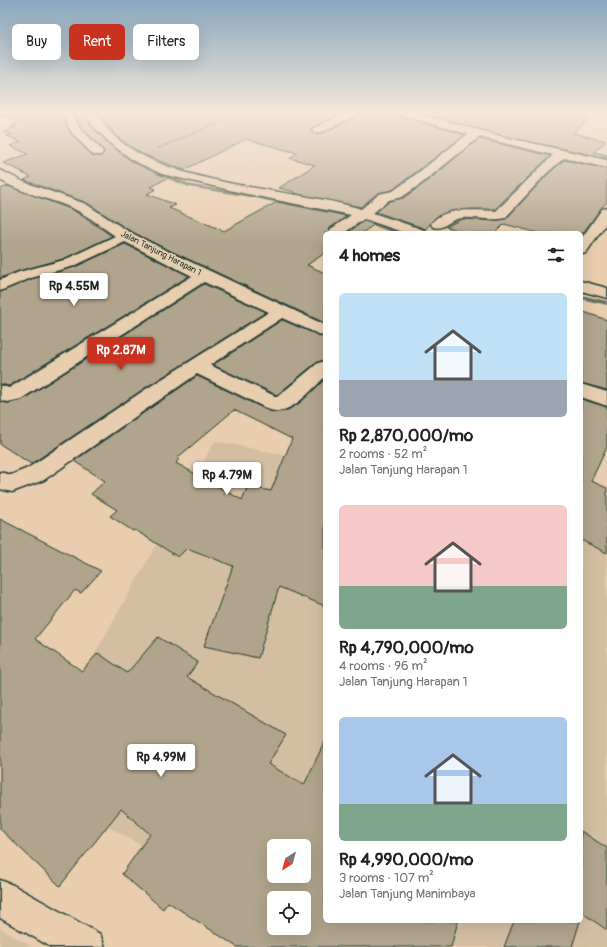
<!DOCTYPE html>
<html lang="en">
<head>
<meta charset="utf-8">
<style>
  body { margin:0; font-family:Pangolin,sans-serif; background:#f6f6f6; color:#202124; height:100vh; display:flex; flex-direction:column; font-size:15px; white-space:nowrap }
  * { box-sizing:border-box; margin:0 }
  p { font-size:13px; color:#757577 }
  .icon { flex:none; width:22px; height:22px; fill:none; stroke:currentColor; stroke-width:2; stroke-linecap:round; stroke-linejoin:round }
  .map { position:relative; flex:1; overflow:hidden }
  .sheet { position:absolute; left:323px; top:231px; width:260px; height:692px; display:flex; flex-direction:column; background:#fff; border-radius:6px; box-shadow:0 4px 16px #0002 }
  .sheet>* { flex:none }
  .banner { position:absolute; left:12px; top:24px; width:251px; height:36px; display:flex; gap:8px }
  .needle { width:26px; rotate:216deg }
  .fabs { position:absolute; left:267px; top:839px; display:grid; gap:8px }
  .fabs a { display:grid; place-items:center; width:44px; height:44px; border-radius:6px; background:#fff; box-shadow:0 4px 16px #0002; font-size:20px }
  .price { position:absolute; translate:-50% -34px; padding:0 9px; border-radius:4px; background:#fff; color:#222; font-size:13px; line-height:26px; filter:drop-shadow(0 1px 2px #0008) }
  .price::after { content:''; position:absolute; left:50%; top:24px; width:12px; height:9px; margin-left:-6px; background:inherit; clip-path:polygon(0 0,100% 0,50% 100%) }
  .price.on { background:#c8321e; color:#fff }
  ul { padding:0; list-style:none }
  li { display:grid; align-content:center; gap:8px; height:212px; padding:0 16px }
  li span { display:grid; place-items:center; height:124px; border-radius:6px; color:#555 }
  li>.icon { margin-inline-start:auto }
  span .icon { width:72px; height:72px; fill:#fffc; stroke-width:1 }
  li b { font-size:17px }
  h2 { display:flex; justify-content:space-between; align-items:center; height:48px; padding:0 16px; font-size:17px }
  .tag { padding:0 14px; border-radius:6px; background:#fff; box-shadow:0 4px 16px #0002; font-size:14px; line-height:36px }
  .tag.on { background:#c8321e; color:#fff }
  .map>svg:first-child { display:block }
  .built { fill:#d4bea2; fill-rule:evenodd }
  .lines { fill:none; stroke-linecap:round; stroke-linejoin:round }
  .stream { fill:#687160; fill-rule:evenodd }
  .building { fill:#b1a48c; stroke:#1f3d34; fill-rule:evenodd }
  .street-casing { stroke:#1f3d34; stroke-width:3 }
  .path { stroke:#1f3d34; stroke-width:1.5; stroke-dasharray:2 1.5; stroke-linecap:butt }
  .street { fill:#e8cdaf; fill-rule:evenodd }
  .labels { text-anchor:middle; stroke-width:3; stroke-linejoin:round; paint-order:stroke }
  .far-street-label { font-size:9px; fill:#1f3d34; stroke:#e8cdaf }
</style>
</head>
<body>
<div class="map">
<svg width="607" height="947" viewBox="0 0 607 947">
  <rect width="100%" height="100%" fill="#e8cdaf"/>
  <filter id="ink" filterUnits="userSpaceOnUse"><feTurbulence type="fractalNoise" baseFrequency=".025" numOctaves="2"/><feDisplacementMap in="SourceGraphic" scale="8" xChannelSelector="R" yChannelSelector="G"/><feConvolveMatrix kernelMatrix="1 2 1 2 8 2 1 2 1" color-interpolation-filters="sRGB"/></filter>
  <g filter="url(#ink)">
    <!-- built -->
    <path class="built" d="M215 441 325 463V921H581V514L607 519V947H320L304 928V898H274V921L24 779ZM274 846H304V876H274Z
      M0 928 11 935 33 947H0Z"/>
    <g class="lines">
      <!-- stream -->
      <path class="stream" d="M117 151 154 170 192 185 256 196 328 212 325 214 256 198 189 187 150 172 115 153V152Z
        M337 212 359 217 401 233H393L356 219 335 215 334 214Z
        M581 295 607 301V305L581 299Z"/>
    </g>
    <!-- building -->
    <path class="building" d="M0 111H59L71 134 92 156H101L104 151 82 128 72 111H85L91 126 110 145 133 162 161 175 169 177 151 187 156 189 147 194 176 205 169 208 224 231 277 202 347 216 330 228 328 233H325V253L307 265 325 273V323L158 245 127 229 87 203 24 180 31 177 22 173H25L3 163 28 154 10 146 21 142 7 136 12 135 4 132 16 127 11 126 22 122 0 115Z
      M98 111H345L313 127 310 130 314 134 323 133 361 114 362 111H392L394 114 465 135 392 190 378 193 361 207 293 193 294 192 279 188 315 165 290 158 297 153 246 139 184 170 142 154 115 135Z
      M414 111H597L573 133 606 141 594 152 607 155V158L504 136Z
      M479 139 550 156 495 209H470L451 211 436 217 426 229 376 212 390 201 403 198 422 185Z
      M564 160 607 169V202L601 208 583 233H538L504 224 495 233H468L446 227 462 219 493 221 506 219 548 174Z
      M8 186 73 210 112 236 63 259 19 271 0 278V189Z
      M364 221 375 224 362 233H347Z
      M125 244 189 276 9 386 0 384V292L31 279 75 267Z
      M204 284 266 312 145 388 31 464 0 444V402L8 403 22 400Z
      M581 311 607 320V390L581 383Z
      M282 320 325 338V360L317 362 277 395 213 365Z
      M197 376 269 411 278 412 286 411 301 402 325 379V606L279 587 258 658 204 646 233 566 187 548 178 557 135 530 133 531 110 516 117 510 91 494 105 481 74 461ZM234 410 292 439 271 491 248 486 242 500 176 463 179 459 177 458Z
      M581 399 607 407V447L591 481 607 488V553L581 540Z
      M0 519 101 571 81 593 75 590 35 639 82 671 98 653 127 673 158 637 198 662 187 677 286 735 268 764 304 785 325 741V921H458L451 947H237L168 902 163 909 122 874 150 834 121 809 60 886 0 829ZM274 846H304V876H274ZM274 898H304V928H274Z
      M581 831 607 848V930L581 912Z
      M514 921H580L572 947H504Z"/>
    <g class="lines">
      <!-- street casing -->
      <g class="street-casing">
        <path id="street" d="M60 111H70L81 129 101 149 103 152 101 155H93L72 133Z
          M86 111H96C130 187 290 186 361 209L379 194 393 191 411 178 468 134 394 113 393 111H409L504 137 607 160V168L564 158 547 173 505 218C490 222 470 215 457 219 447 222 443 230 433 227L431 224C443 206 477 211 496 211L553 155 479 137 421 184 402 197 389 200 373 213 424 230 426 233H405L364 219 344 233H329L331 229 351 215 242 193 162 174 134 161 111 144 92 125Z
          M348 111H361L360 113 322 132H314L312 130 314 128Z
          M0 170 24 182 86 204 126 230 157 246 325 325V337L282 318 210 365 277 397 318 363 325 361V377C311 390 291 416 270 410L197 374 44 480 12 492 0 489V472L11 475 28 468 146 389 269 312 204 282 21 399 8 402 1 401 0 385 9 388 192 276 125 242 74 266 31 278 0 291V280L19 272 64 260 115 236C99 225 85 213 67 206 45 197 21 193 0 180Z
          M607 208V222L586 253 581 254V239L602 209Z
          M581 281 607 288V298L581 291Z
          M581 384 607 392V406L581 397Z
          M0 880 13 885 100 934 105 947H51L0 918Z"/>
      </g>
      <!-- path -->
      <path class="path" d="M159 148 224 120 215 115 224 111"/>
      <!-- street -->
      <use href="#street" class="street"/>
    </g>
  </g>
  <!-- sky -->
  <linearGradient id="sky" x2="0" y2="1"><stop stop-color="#88a7be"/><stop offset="0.46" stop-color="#f5e8db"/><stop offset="1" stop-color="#f5e8db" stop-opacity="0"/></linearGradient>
  <rect width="607" height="243" fill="url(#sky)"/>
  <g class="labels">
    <!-- far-street labels -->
    <g class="far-street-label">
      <text transform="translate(161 253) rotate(27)" y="3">Jalan Tanjung Harapan 1</text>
    </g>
  </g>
</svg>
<div class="fabs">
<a><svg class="needle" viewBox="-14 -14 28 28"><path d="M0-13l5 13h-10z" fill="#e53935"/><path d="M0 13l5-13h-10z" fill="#757577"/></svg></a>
<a><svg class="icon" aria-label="locate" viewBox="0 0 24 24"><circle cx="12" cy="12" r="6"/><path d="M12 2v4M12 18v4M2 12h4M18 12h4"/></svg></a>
</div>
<b class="price" style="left:74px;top:307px">Rp 4.55M</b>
<b class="price on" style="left:121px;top:371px">Rp 2.87M</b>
<b class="price" style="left:227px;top:496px">Rp 4.79M</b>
<b class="price" style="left:161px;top:778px">Rp 4.99M</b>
<div class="banner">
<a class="tag">Buy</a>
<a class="tag on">Rent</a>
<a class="tag">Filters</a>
</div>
<section class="sheet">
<h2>4 homes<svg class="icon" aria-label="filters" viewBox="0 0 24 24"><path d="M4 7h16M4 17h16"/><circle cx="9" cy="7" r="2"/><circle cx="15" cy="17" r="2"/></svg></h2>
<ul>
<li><span style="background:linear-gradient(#bfe0f5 70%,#9aa5b1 0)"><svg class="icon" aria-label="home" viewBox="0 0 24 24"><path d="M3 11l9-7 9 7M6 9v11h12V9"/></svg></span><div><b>Rp 2,870,000/mo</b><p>2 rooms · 52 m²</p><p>Jalan Tanjung Harapan 1</p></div></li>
<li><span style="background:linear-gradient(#f6c9c9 65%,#7fa58c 0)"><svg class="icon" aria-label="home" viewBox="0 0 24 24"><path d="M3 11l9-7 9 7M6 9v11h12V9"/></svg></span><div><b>Rp 4,790,000/mo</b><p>4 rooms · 96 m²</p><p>Jalan Tanjung Harapan 1</p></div></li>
<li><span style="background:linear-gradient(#a9c7e8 70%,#7fa58c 0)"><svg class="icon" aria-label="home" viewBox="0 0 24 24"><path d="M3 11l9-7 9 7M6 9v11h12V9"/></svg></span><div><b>Rp 4,990,000/mo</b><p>3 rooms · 107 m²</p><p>Jalan Tanjung Manimbaya</p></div></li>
</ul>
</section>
</div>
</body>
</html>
